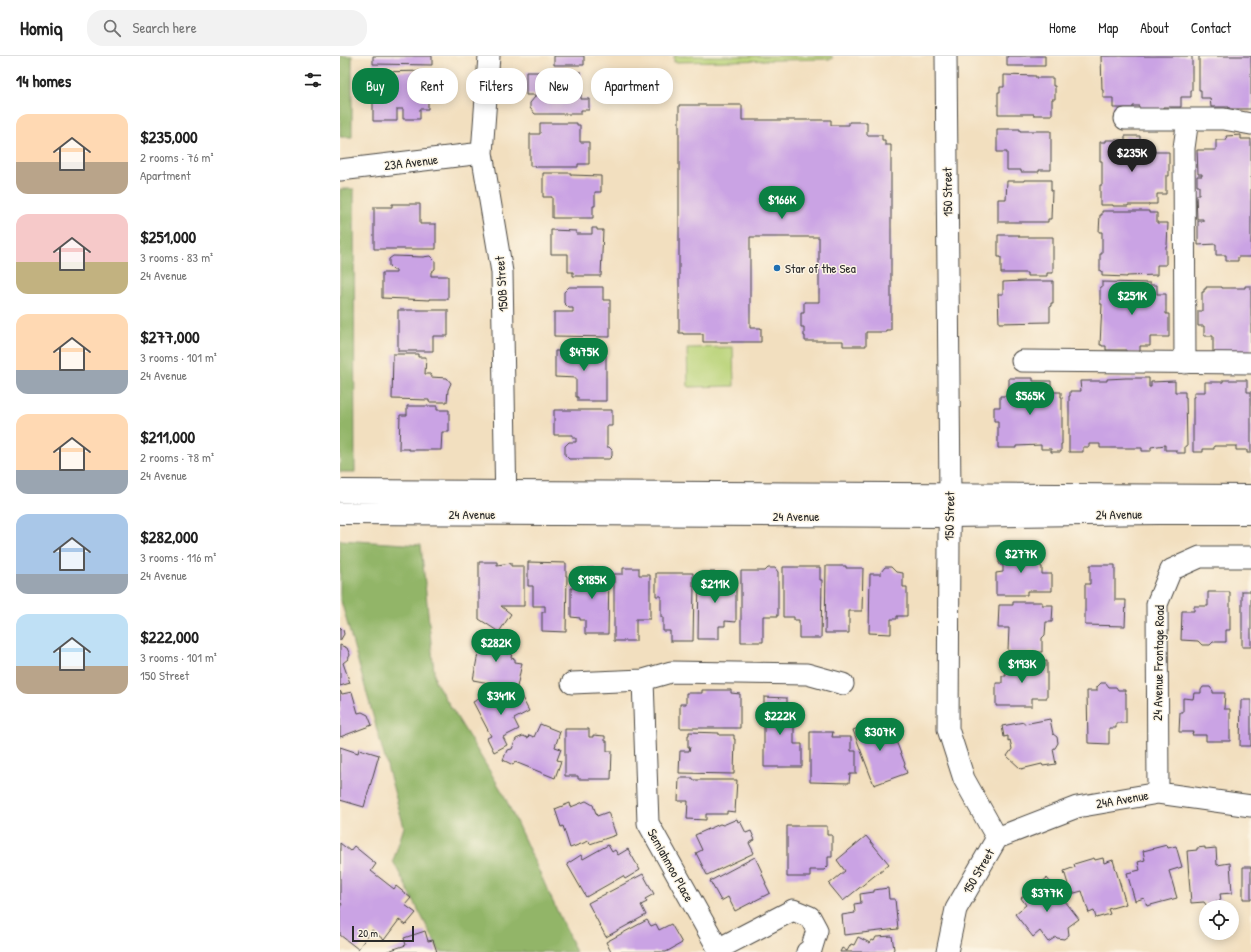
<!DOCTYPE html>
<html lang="en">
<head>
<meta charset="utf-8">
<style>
  body { margin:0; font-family:"Patrick Hand",sans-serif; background:#f2f2f2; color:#222; height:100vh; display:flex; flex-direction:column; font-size:15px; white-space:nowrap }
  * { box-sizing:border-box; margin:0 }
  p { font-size:13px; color:#767676 }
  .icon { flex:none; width:22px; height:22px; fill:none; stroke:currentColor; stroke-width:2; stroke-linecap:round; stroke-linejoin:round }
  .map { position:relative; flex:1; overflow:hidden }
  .side { display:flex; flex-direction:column; background:#fff; width:340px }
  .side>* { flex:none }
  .banner { position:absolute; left:12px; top:12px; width:380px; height:36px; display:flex; gap:8px }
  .tools { position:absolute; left:859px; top:844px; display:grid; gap:8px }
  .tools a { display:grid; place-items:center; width:40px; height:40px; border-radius:50%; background:#fff; box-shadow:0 2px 10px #0003; font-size:20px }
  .scale { position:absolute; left:12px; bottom:10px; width:62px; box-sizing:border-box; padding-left:4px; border:2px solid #2b2b2b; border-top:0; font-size:11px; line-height:14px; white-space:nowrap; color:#2b2b2b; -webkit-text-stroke:3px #fcf5e5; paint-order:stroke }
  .price { position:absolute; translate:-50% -34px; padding:0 9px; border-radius:14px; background:#0b8043; color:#fff; font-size:13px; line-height:26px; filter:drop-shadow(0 1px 2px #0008) }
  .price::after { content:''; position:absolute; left:50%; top:24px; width:12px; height:9px; margin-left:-6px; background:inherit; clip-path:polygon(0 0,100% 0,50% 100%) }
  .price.current { background:#222; color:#fff }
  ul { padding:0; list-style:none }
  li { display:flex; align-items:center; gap:12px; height:100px; padding:0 16px }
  li span { display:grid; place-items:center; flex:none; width:112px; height:80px; border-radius:12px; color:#555 }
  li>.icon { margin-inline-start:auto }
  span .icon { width:48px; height:48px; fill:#fffc; stroke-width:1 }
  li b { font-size:17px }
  h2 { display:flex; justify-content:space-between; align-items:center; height:48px; padding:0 16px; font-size:17px }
  .tag { padding:0 14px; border-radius:16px; background:#fff; box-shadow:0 2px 10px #0003; font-size:14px; line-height:36px }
  .tag.current { background:#0b8043; color:#fff }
  header { display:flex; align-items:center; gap:24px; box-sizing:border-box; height:56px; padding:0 20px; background:#fff; border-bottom:1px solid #e0e0e0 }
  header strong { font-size:19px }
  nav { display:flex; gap:22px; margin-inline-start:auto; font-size:14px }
  .search { width:280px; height:36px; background:#f2f2f2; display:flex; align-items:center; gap:10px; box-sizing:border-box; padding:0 14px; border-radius:16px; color:#767676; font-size:15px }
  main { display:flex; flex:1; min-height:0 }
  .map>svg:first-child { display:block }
  .green { fill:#b9d378; stroke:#727f52 }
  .forest { fill:#92b568; stroke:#5e704a }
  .building { fill:#caa3e4 }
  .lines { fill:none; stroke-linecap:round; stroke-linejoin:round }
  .minor-casing { stroke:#494641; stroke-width:23 }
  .major-casing { stroke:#494641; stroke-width:24 }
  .minor { stroke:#fff; stroke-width:21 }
  .major { stroke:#fff; stroke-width:22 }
  .poi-dot { fill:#1f6fb2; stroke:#fcf5e5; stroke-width:1.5 }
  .labels { text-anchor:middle; stroke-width:3; stroke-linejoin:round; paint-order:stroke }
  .street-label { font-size:13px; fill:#2b2b2b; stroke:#fcf5e5 }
  .poi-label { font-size:13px; fill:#2b2b2b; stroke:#fcf5e5; text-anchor:start }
</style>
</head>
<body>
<header>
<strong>Homiq</strong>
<div class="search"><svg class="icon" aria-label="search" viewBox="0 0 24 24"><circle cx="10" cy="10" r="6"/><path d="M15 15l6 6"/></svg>Search here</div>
<nav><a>Home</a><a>Map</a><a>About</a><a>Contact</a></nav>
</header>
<main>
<section class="side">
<h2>14 homes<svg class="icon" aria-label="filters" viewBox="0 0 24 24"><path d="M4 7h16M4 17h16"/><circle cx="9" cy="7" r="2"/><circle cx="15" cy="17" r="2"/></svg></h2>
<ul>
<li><span style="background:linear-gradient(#ffd9b3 60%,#b9a48a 0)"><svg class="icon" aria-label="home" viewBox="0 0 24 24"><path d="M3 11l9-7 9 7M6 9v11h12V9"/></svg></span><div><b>$235,000</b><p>2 rooms · 76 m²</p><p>Apartment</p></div></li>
<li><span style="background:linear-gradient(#f6c9c9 60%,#c2b280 0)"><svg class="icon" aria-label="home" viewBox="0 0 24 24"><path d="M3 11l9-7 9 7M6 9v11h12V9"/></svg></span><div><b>$251,000</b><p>3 rooms · 83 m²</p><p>24 Avenue</p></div></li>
<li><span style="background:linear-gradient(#ffd9b3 70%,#9aa5b1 0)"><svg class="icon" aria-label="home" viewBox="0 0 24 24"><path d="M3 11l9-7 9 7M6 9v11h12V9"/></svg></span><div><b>$277,000</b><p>3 rooms · 101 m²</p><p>24 Avenue</p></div></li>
<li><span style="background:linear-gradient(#ffd9b3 70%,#9aa5b1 0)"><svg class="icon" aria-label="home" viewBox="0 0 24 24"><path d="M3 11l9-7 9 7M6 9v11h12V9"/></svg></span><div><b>$211,000</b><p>2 rooms · 78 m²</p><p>24 Avenue</p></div></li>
<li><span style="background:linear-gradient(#a9c7e8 75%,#9aa5b1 0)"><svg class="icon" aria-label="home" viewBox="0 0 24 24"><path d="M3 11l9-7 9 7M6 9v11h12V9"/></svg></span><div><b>$282,000</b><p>3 rooms · 116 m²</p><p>24 Avenue</p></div></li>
<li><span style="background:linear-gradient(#bfe0f5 65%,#b9a48a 0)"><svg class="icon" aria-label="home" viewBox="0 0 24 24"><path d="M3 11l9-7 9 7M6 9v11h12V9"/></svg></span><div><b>$222,000</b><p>3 rooms · 101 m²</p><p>150 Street</p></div></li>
</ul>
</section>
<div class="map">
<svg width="911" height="896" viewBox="0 0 911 896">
  <rect width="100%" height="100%" fill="#fcf5e5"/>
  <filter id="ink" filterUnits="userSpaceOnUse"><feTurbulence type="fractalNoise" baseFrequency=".025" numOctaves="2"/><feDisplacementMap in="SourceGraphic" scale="8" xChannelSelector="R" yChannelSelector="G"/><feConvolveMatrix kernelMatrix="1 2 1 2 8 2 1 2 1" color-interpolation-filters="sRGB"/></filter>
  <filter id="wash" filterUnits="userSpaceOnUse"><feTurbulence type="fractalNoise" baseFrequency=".012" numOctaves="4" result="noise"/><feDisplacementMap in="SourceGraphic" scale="16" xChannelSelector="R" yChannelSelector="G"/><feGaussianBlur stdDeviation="0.9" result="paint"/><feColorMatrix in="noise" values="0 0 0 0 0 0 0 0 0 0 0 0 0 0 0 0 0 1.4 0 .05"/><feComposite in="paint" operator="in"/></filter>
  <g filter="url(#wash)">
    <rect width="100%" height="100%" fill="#f2dfbf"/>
    <!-- green -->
    <path class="green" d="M334 0H492V3L334 6Z
      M393 291 394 330 348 331 347 292Z"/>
    <!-- forest -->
    <path class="forest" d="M0 0H12V81H0Z
      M0 133H14L15 416H0Z
      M0 484 81 489 95 625 163 737 236 896H100L53 805 64 771 0 541Z"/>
    <g id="blocks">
      <!-- building -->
      <path class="building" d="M33 0H92V9L33 8Z
        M214 0H244V9H214Z
        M667 0H705V10H667Z
        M761 0H852V35H851V41H841V51H823V54H799V50H793V52H773V42H763V34H762Z
        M859 0H911V53H889V51H871L870 42H861V34H859Z
        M88 15V53H80V63H63V53H57V65H33V16Z
        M186 16H241V43H249V54H241V58H195L190 52V47L195 41V39H186Z
        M664 19 696 20V22H713V30H715V43H712V59H694V58H658V36H660V31H664Z
        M339 49H402V64H491V69H509V66H527V79H542V84H545V89H551V274H546V276H526V290H503V285H465V280H464V271H461V257H464V246H479V181H410V272H421V286H363V278H343V277H339Z
        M200 67H237V69H240V86H249V108H238V111H196V110H190V78H200Z
        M657 73H680V75H711V114H699V116H681V114H667V96H657Z
        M901 79V83H911V201H898V205H886V199H876V188L858 189V165H863V163H857L856 139H859V130H857V120H862V118H858L857 94H876V84H887L886 80Z
        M785 80H800V86H810V96H829V120H826V138H817V148H809V149H788V150H773V149H760V129H762V105H760V86H766V84H782V86H785Z
        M203 117H231V119L261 120V136H255V150H253V162H212V141H203Z
        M684 124H711V134H712L711 163H708V166H658V143H666L667 125H684Z
        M52 148H80V168H96V193H34V151H52Z
        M762 155H809V157H817V167H828L827 190H826V209H817V219L787 220V221L762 220V215H760V198H762V176H759L760 159H762Z
        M252 172H257V174H263L261 220H233V216H228V198H211V174L236 175V178H252Z
        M658 179H679V181H713V217H707V220H687V217H661V201H658Z
        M53 200 83 201 90 200 95 205V213L91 216V220H108V243H90V244L42 242V217H56V214H53L49 210V203Z
        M684 225H713V247H711V250H710V266L659 267 658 238H663V226Z
        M762 226 810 227V229H817V238H826V258H829V281H810V290H800V297H786V294H766V290H762V289H760L762 248H760V231H762Z
        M905 230H911V297L873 299V280H864V270H858V255H862V236H864V233H866V231H882V232H905Z
        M229 231H263V244H270V281L214 280V256H233V252H229L224 247V236Z
        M58 254H108V280H93V295H58Z
        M240 293H264V299H266V345H238V341H236V322L215 321V295H240Z
        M53 298H78V301H86L85 318H91V321L107 322 111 327 108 334 107 346H89V344L52 343Z
        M669 322H693V325H711V336H721V341H722V388H721V396H711V393H701V389L676 390V392H658V365H654V351H660V340H669Z
        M786 322H809V331H811V326L835 325V336H845V341H846L847 390H845V397H836V394H825V389L811 391V395H802V392H760V388H749V391H743V396H729V340H730V335H741L740 325H767V323Z
        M883 324H907V336H911V397H907V394H896V390H874V393H863V396H853V341H854V336H865V326H883Z
        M67 350H97V354H109V376H102L101 394H69V393H59L60 359H67Z
        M214 354H272V370H267V391H269L272 394V400L269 403H229L225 399V390L229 386H236V382H233V379H214Z
        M673 493H689V504L699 505V509L702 511V518H712V535H687V539H656V517L663 516V509H660V507H659V497H660V494H673Z
        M139 506H157V509L171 507V510H184V550H161L171 558 159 576 139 563Z
        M188 506 226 507V520H227L226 576 202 575V556H205V550H193V530H188Z
        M750 509H775V544H786L785 570 745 569V528H750Z
        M486 510H506V512H523L522 555H509V577H485Z
        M443 511H480V524H482L481 582H459V564H454V561H443Z
        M545 511H551L556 516 563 517V531H567V560H557V563H551V578L529 577 530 518H541V516Z
        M247 512H254L256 514H269L268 578H245V564H240V562L231 561V532H236V517H243Z
        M283 512H299V519H310V563H296V585H274V518H283Z
        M428 512H435L438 516V560H423V586H401V515H425Z
        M359 516H375V523H379V521H393V523H396V566L385 565V570H379V583H358Z
        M316 517H353V530H354L353 585H330V575H323V561H321V540H316Z
        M902 535H911V591H902Z
        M868 536H890V574H886V586H873L870 589H862L858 585 841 584 842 555H854V550H868Z
        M673 546H702V549H713L712 566H706L705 579 702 582V596H669V594H668L669 572H658L659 549H673Z
        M0 571 3 574 4 578 0 585Z
        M146 578 152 579 156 585 166 587 169 592 168 597H172L171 602 175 603V606L182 607 177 631 160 627V629L133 624 141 581Z
        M0 589 7 592 10 599 8 603 3 607 10 627 0 630Z
        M707 605V642H692V650H656V627H662V620H666L665 607Z
        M761 627H766L769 631H776L778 634H785V637H786V667H776V672H769V688L748 687 747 635H757V631Z
        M863 631H870L873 635V637H885L884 653H890V685H866V679H852L853 676H839L840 656H843V642L853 643 854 637H861V634Z
        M178 634 189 655 174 663 179 673 163 681 167 689 154 696 147 682 151 680 133 646 148 638V640L158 635 162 641 163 640 164 641Z
        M362 634H391V637L400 638V672H340V648H346V637H362Z
        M0 635 2 638 12 636 18 657 22 656 28 659 32 669 0 681Z
        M424 641 447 642V661H443V666H454V688H462V711H424Z
        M901 644H911V690H900Z
        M710 663 713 678 717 681 718 687 715 692 713 693 716 708 703 710 702 708 681 713 667 700 672 693 670 684 668 685V680L664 681 662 670 684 666V668Z
        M534 666 536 672 549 667 565 708 564 709 567 717 534 729 513 674Z
        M200 668 220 676 215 691 221 693 217 704 221 705 215 722 175 706 173 709 163 704 167 694 172 693 176 683 183 680 188 682 189 679 194 681Z
        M225 673H249V681H253V679L265 680V685H267V695H272L271 723H238V720H225Z
        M349 676 379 677V679H394V683H395L394 718 339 717 340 695H349L350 691H348V679H349Z
        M470 676H493L492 681H511V695H516V718H510L509 727 470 726Z
        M0 691 18 697 19 693 39 699 24 751 0 744Z
        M339 722H353V724H397L395 756 387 755V758H366V764L347 763 348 745H338Z
        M246 745 253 749 257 760 268 756 276 779 250 788 249 785 230 792 223 770 221 771 215 753 230 747 231 751Z
        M397 763 398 766 400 765 406 777 411 775 415 784 409 787 414 797 367 819 356 797 362 794 355 779 380 768 383 769Z
        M447 770H487V779H492V801H488V810L484 814H470V821H447Z
        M526 780 549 808 503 845 489 828 505 815 497 804Z
        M0 787 10 795 14 790 36 808 31 815 54 833 56 830 71 842 65 849 76 857 66 869 59 864 44 884 32 874 18 893 0 879V851L2 848 0 846Z
        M268 789 272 796 275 794 278 799 288 793 300 814 285 823 283 820 246 841 227 808 241 799 243 803Z
        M827 789 828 792 836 790 842 811 829 815 837 842 807 850 804 842 795 845 787 817 800 814 798 806 805 804 803 795Z
        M865 791V793L876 792 877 809 890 807 892 837 880 838 881 844 876 845V847L873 850H867L864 846 851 847 847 795 857 794V792Z
        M415 801 422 816H421L426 827H425L430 837 395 855 388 841 381 845 370 825Z
        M754 802 755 804 763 802 764 807 773 804 786 848 768 853 770 858 756 862 754 855 749 857 742 835 731 838 724 815 735 811 734 808Z
        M903 811H911V843H903Z
        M303 818 314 838 305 843 307 846 301 849 306 859 266 881 248 847Z
        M707 822 739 863 728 871 729 879 724 883 717 882 716 881 708 886 700 875 693 881 675 858 686 849 681 842Z
        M548 832 549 843H555L558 873 504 879 502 859 515 857 514 848 521 847 520 838 534 836V834Z
        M307 864 311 870 316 868 319 874 331 868 342 887 326 896H271L266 886Z
        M85 875 88 885 93 884 97 896H45L66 889 64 882Z
        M552 880 554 893 552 896H500L502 892 507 895 511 888 514 889 518 881 530 887 532 884 534 885 536 881Z"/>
    </g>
  </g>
  <g filter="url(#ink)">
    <use href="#blocks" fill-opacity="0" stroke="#494641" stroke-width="1"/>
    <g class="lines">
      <!-- minor casing -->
      <g class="minor-casing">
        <path id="minor" d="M149 0 142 97 162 216 166 453
          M606 0 610 439 609 481 608 673 624 723 657 782
          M785 63H884L911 68
          M0 114 142 97
          M682 305 911 307
          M845 307 844 92 848 63
          M232 627 303 624
          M818 737 817 548 831 514 860 501H911
          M657 782 737 751 818 737 911 750
          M378 893 453 854 470 861 477 874 471 894 467 896
          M380 896 308 767 303 624 331 616 467 618 503 628
          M607 896 616 853 657 782"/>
      </g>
      <!-- major casing -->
      <g class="major-casing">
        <path id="major" d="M0 435 911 440
          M0 457 609 460 819 457H911"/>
      </g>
      <!-- minor -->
      <use href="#minor" class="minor"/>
      <!-- major -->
      <use href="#major" class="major"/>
    </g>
  </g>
  <!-- markers -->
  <circle class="poi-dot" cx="437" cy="212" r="4"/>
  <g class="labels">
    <!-- street labels -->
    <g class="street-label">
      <text transform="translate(71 106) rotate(-7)" y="5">23A Avenue</text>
      <text transform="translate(607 136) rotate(-91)" y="5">150 Street</text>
      <text transform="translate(161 228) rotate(-94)" y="5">150B Street</text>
      <text x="132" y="463">24 Avenue</text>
      <text transform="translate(779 458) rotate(-1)" y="5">24 Avenue</text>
      <text x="456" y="465">24 Avenue</text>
      <text transform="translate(609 460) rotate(-89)" y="5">150 Street</text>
      <text transform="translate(818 607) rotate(-89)" y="5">24 Avenue Frontage Road</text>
      <text transform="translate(782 743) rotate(-10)" y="5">24A Avenue</text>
      <text transform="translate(331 809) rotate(61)" y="5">Semiahmoo Place</text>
      <text transform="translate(638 815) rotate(-60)" y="5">150 Street</text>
    </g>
    <!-- poi labels -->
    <g class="poi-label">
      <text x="445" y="217">Star of the Sea</text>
    </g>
  </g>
</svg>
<div class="tools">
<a><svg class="icon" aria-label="locate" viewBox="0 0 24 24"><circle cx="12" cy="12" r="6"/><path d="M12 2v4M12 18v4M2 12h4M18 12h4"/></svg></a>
</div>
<div class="scale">20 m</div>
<b class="price current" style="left:792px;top:117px">$235K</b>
<b class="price" style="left:442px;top:164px">$166K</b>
<b class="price" style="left:792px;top:260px">$251K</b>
<b class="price" style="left:244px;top:316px">$475K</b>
<b class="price" style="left:690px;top:360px">$565K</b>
<b class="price" style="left:681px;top:518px">$277K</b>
<b class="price" style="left:252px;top:544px">$185K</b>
<b class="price" style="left:375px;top:548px">$211K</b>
<b class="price" style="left:156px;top:607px">$282K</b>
<b class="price" style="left:682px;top:628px">$193K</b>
<b class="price" style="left:161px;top:660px">$341K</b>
<b class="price" style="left:440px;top:680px">$222K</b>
<b class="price" style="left:540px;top:696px">$307K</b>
<b class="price" style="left:707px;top:857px">$377K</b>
<div class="banner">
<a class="tag current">Buy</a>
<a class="tag">Rent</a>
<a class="tag">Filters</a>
<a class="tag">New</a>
<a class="tag">Apartment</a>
</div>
</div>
</main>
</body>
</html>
